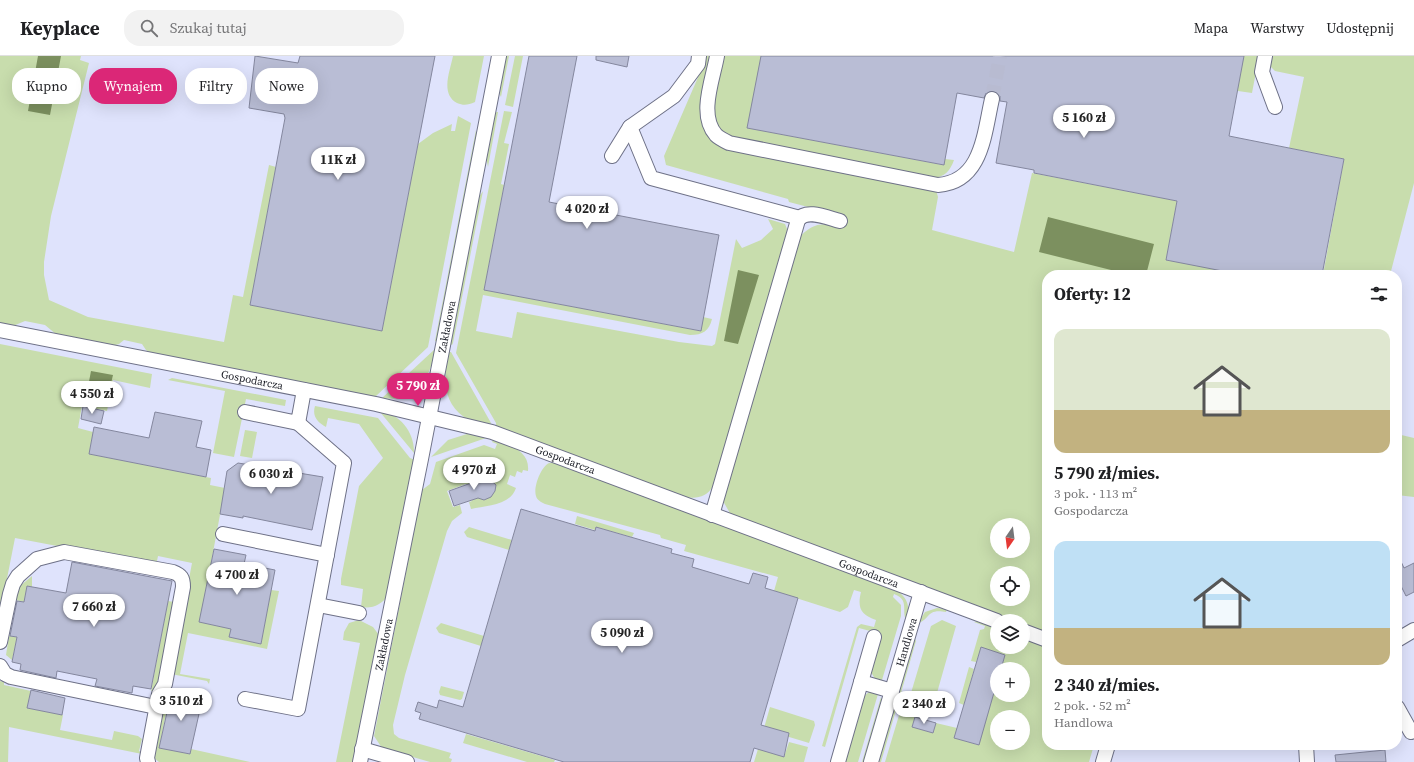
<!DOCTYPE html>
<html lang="pl">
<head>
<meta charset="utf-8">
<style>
  body { margin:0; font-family:"Source Serif 4",serif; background:#f2f2f2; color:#202124; height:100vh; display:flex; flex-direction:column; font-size:15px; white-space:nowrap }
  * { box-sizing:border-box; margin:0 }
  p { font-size:13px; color:#757577 }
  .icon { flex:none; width:22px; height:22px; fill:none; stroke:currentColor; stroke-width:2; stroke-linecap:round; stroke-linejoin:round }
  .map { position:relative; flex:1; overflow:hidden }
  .side { position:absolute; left:1042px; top:214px; width:360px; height:480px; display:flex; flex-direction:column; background:#fff; border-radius:16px; box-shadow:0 4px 16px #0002 }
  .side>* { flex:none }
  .hud { position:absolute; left:12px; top:12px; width:380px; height:36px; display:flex; gap:8px }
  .needle { width:26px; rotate:194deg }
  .controls { position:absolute; left:990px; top:462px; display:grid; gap:8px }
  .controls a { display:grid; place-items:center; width:40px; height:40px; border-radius:50%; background:#fff; box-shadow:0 4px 16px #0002; font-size:20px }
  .price { position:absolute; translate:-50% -34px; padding:0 9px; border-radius:14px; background:#fff; color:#222; font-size:13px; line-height:26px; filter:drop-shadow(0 1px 2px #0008) }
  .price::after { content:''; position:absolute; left:50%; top:24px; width:12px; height:9px; margin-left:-6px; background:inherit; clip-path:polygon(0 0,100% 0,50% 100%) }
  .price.current { background:#db2777; color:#fff }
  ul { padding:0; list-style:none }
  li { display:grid; align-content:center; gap:8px; height:212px; padding:0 12px }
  li span { display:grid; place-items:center; height:124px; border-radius:12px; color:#555 }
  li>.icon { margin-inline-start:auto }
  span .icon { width:72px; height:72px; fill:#fffc; stroke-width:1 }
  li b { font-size:17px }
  h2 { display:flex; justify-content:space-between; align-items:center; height:48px; padding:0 12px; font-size:17px }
  .tag { padding:0 14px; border-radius:16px; background:#fff; box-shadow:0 4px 16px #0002; font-size:14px; line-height:36px }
  .tag.current { background:#db2777; color:#fff }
  header { display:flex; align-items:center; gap:24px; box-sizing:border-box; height:56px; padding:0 20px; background:#fff; border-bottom:1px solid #e0e0e0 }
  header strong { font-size:19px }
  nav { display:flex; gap:22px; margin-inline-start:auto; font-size:14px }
  .search { width:280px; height:36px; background:#f2f2f2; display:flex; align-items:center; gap:10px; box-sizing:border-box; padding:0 14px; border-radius:16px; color:#757577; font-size:15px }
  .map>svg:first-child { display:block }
  .green { fill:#c8ddad; fill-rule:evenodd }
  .water { fill:#7c905f }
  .building { fill:#b9bdd5; stroke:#84879e }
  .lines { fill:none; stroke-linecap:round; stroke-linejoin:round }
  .minor-tunnel { stroke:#b8bbd1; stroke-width:14; stroke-dasharray:14 7; stroke-linecap:butt }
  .minor-casing { stroke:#6e7187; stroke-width:16 }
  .minor { stroke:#fff; stroke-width:14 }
  .labels { text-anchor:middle; stroke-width:4; stroke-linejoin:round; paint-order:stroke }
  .street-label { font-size:11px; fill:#1a1c25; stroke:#fff }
</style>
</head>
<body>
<header>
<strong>Keyplace</strong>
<div class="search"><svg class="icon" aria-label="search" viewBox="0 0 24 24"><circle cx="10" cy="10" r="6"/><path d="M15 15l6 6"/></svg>Szukaj tutaj</div>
<nav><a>Mapa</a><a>Warstwy</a><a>Udostępnij</a></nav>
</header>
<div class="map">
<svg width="1414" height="706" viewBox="0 0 1414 706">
  <rect width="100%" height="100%" fill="#dfe3fc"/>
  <!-- green -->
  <path class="green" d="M0 0H81L80 4 89 7 51 160 44 206V219L49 244 88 261 224 286 233 239 243 241 269 109 276 111 250 249 382 275 418 88 433 77 452 68 451 75H455L458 60 471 67 428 291 375 341 152 298 146 294 142 288 124 284 119 288 112 290 57 279 45 269 25 265 13 270 0 268Z
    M453 0H484L475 46C468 49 464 50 457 47 440 38 450 15 453 0Z
    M506 0H509L501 41 499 37Z
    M515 0H523L513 51 505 49Z
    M704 0H711C706 24 694 54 707 77L936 134 938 141 932 174 1014 196 1032 117 1177 145 1166 204 1249 219H1047V577L1023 568V565H1014L731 459 723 445 797 184C812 167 821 166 843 171L846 161 789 146 788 143 666 109 664 100 702 12ZM997 469H1023V495H997ZM997 517H1023V543H997Z
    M722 0H762L748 72 943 109 945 103 954 104C950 115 945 121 933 122L733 83 720 75 713 60Z
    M1238 0H1259L1252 37 1231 34Z
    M1271 0H1414V127L1390 219H1323L1344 103 1289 92 1304 21 1275 15 1270 10Z
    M504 55 512 56 504 87 509 88 501 128 504 129 484 234 700 275 703 261 712 263C709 275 703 279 690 279L483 239 476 275 512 282 517 256 679 286 712 290 715 288 736 183 742 192 761 184 773 173 768 163 785 168 787 173 786 182 713 430C707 441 697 443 685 441L496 371V367L456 297Z
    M497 56H498L488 111 486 101 495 57Z
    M476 74 477 82 438 286 435 285Z
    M483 135 453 287 452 289 450 288 479 141Z
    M0 288 152 318 150 332 113 324 107 355 82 350 78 372 93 376 89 398 211 422 210 429 225 432 200 566 231 573 229 581 261 588 271 534 279 535 267 593 188 577 180 618 210 623 209 628 207 625 171 618 192 507 158 500 157 505 152 508 15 482 0 558Z
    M435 293H436C429 323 418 347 382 342Z
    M449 296H451L491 367 490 369C482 367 471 366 464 361 441 345 444 319 449 296Z
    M172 322 286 344 285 350 246 343 234 401 213 397 225 335 168 324Z
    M315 350 378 362 410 402 415 404 388 539C382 549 372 553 361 551L363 533 341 529V523L359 430 383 402 359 368 328 362 326 371C317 366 312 360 315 350Z
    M380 356C400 357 415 377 414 397Z
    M245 374 257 376 252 402 240 400Z
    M467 378 477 379 486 382 431 401 448 384Z
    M1397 378 1414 382V441L1397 439Z
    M493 384C509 389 530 394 528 415L523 414 522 417 517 415 515 421 510 419 507 428 516 432C510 450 486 449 471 453L469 446 472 445 466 428 447 435 453 451 460 449 462 457 452 465 447 475 405 619 393 669 394 678 399 682 451 697 449 702 452 703 451 706H430L382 692 374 680 422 434 430 428 436 406 484 389 495 393 497 388 492 386Z
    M549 407H554L898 535C909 544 910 552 906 564 901 554 910 544 894 538L893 541 901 549V560L882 624 875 623 871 616 881 578 859 572 825 691 822 690 857 571 861 568 874 571 876 564C861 559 857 552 861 536L854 534 848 551 840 556 774 535 778 521 684 495 686 489 661 482 660 479 545 448C541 446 537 444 536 440 533 431 541 411 549 407Z
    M577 460 634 477 632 481 596 471 595 474 575 468Z
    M469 471 512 484 509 494 467 481 464 476Z
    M32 520V531L27 530 24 546 16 544 20 530Z
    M168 545 174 546 158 629 155 634 151 635Z
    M937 552 947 553 946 556C926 552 930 564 918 567L925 556Z
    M359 564 373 571 379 579 355 706H336L360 587 343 584 344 576 349 567Z
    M942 564 956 570 933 651 929 653 910 648 907 658 915 661 912 671 933 677 936 667 957 672 955 682 978 689 997 626V639H1023V613H1001L1005 599 981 592 976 606 971 605 980 574 984 573 985 570 974 566 978 565 997 572V591H1023V582L1047 591V689H1094L1089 706H885L900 656 905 657 931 570ZM997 661H1023V687H997Z
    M441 567 484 580 481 590 439 577 436 572Z
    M9 580 17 581 12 604 6 599Z
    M914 580 916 585 881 706H879Z
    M969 611 974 613 964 649 959 647Z
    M0 625 4 626V629L31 635 27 652 63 659 60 674 112 684 114 675 138 680 142 683 139 695 142 696V698L9 671 8 706H0Z
    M441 630 464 636 462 643 460 644 440 639 439 636Z
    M168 633 171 634 159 692 190 698 191 693 250 706H159L154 702 153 695 156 692Z
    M870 635 878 638 858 706H844L863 641Z
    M881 641 882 644 866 706H862Z
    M770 651 814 665 815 669 809 687 766 674 764 672Z
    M466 678 555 704 554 706H527L463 687Z
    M762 680 772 697 784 701 789 686 808 691 804 706H754Z"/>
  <!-- water -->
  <path class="water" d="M38 0H61L50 59 28 55Z
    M1048 161 1154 188 1146 219H1131L1039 196Z
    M738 214 759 219 738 288 724 285Z
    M91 315 113 319 108 340 87 336Z"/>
  <!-- building -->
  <path class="building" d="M255 0 298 7 300 0H435L382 275 250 249 285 62 284 58 249 52Z
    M529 0H577L549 146 719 179 701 275 484 234Z
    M596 0H629L627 11 596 4Z
    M761 0H1244L1229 80 1344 103 1322 219H1243L1166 204 1177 145 1034 117V114L996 107 1007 46 1000 45V40L994 35 986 37 984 42 957 37 944 109 747 72Z
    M83 350 104 355 101 368 81 363Z
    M155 356 202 365 196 391 211 394 206 421 89 398 94 371 149 382Z
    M238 407 323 421 312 474 243 460V462L220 458 227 415Z
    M486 420 496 429 495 435 491 441 484 444 478 442 454 450 449 435 474 426 479 421Z
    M521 453 595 475 596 471 672 493 671 497 694 503 692 511 749 528 753 517 768 521 765 532 798 542 761 669 789 677 784 701 754 692 750 706H564L419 663 421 657 415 655 418 646 437 652 439 644 463 651Z
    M214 493 246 499 244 508 275 514 261 588 229 581 231 573 199 566Z
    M1397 497 1404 512 1414 507V536L1406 540 1397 522Z
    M72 506 172 525 151 633 133 630 132 637 95 630 97 623 57 615 56 622 20 614 21 608 12 606 17 581 10 580 17 545 24 546 27 530 66 537Z
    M981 591 1005 599 1001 613H997V626L979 689 954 682Z
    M31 634 65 642 62 659 27 652Z
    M172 634 203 640 190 698 159 692Z
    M915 661 936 667 933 677 912 671Z
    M1385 694 1386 706H1336L1335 699Z"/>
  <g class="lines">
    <!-- minor-tunnel -->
    <path class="minor-tunnel" d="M992 43 1000 0"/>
    <!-- minor casing -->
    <g class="minor-casing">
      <g id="minor">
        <path d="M717 0C713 23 698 59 716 79 719 82 725 85 729 87L938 129C982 126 984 78 992 43"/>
        <path d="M1265 0 1262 16 1275 51"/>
        <path d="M630 71 651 122 800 162"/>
        <path d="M612 100 630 71 674 40 698 8 699 0"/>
        <path id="s1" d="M0 274 376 348 492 376 997 565"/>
        <path d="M245 356 298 367 304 334"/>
        <path d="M712 459 798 164C806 152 828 162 840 165"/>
        <path d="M223 478 327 499"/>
        <path d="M318 549 359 557"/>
        <path d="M1023 575 1047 584"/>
        <path d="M1397 584 1414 574"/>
        <path d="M0 586 10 538 13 528 18 520 37 503 64 496 173 516C181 519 183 522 183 531L165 628 159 638 147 702 148 706"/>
        <path d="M0 610 5 618 11 621 156 651"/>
        <path d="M861 626 892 635"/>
        <path d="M245 643 298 653 344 407 298 367"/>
        <path d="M1397 651 1411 676"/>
        <path d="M1306 689 1307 706"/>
        <path d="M362 693 407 706"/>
        <path id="s2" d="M360 706 421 403 499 0"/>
        <path d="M838 706 874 581"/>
        <path id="s3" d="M871 706 921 536"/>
        <path d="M1103 706 1108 689"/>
      </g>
    </g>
    <!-- minor -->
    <use href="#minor" class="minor"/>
  </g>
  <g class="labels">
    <!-- street labels -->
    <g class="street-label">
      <text dy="4" stroke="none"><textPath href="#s2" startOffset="444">Zakładowa</textPath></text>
      <text dy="4" stroke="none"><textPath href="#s1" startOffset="257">Gospodarcza</textPath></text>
      <text dy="4" stroke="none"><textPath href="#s1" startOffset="581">Gospodarcza</textPath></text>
      <text dy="4" stroke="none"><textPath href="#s1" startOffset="905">Gospodarcza</textPath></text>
      <text dy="4" stroke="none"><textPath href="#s3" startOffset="125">Handlowa</textPath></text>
      <text dy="4" stroke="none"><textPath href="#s2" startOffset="120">Zakładowa</textPath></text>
    </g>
  </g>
</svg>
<div class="controls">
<a><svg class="needle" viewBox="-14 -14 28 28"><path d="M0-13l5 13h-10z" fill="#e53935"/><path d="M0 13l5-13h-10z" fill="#757577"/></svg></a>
<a><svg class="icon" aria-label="locate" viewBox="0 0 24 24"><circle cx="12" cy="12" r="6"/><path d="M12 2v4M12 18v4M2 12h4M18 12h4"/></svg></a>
<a><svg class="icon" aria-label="layers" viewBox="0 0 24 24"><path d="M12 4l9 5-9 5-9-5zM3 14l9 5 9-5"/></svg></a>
<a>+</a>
<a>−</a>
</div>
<b class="price" style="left:1084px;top:83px">5 160 zł</b>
<b class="price" style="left:338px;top:125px">11K zł</b>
<b class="price" style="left:587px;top:174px">4 020 zł</b>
<b class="price current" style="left:418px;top:351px">5 790 zł</b>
<b class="price" style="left:92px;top:359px">4 550 zł</b>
<b class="price" style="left:474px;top:435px">4 970 zł</b>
<b class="price" style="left:271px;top:439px">6 030 zł</b>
<b class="price" style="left:237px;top:540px">4 700 zł</b>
<b class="price" style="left:94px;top:572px">7 660 zł</b>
<b class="price" style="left:622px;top:598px">5 090 zł</b>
<b class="price" style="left:181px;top:666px">3 510 zł</b>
<b class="price" style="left:924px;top:669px">2 340 zł</b>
<div class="hud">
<a class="tag">Kupno</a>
<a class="tag current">Wynajem</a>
<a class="tag">Filtry</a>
<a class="tag">Nowe</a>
</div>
<section class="side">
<h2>Oferty: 12<svg class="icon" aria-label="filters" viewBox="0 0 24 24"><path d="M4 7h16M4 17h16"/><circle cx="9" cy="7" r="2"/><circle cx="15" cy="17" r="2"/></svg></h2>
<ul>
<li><span style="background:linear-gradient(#dfe7d0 65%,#c2b280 0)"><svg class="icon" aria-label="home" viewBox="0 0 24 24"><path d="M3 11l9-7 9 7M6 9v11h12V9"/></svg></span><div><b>5 790 zł/mies.</b><p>3 pok. · 113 m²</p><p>Gospodarcza</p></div></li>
<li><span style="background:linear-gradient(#bfe0f5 70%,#c2b280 0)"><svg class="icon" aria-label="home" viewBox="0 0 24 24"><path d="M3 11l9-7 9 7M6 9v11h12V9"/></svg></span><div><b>2 340 zł/mies.</b><p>2 pok. · 52 m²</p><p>Handlowa</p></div></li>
</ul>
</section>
</div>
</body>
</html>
